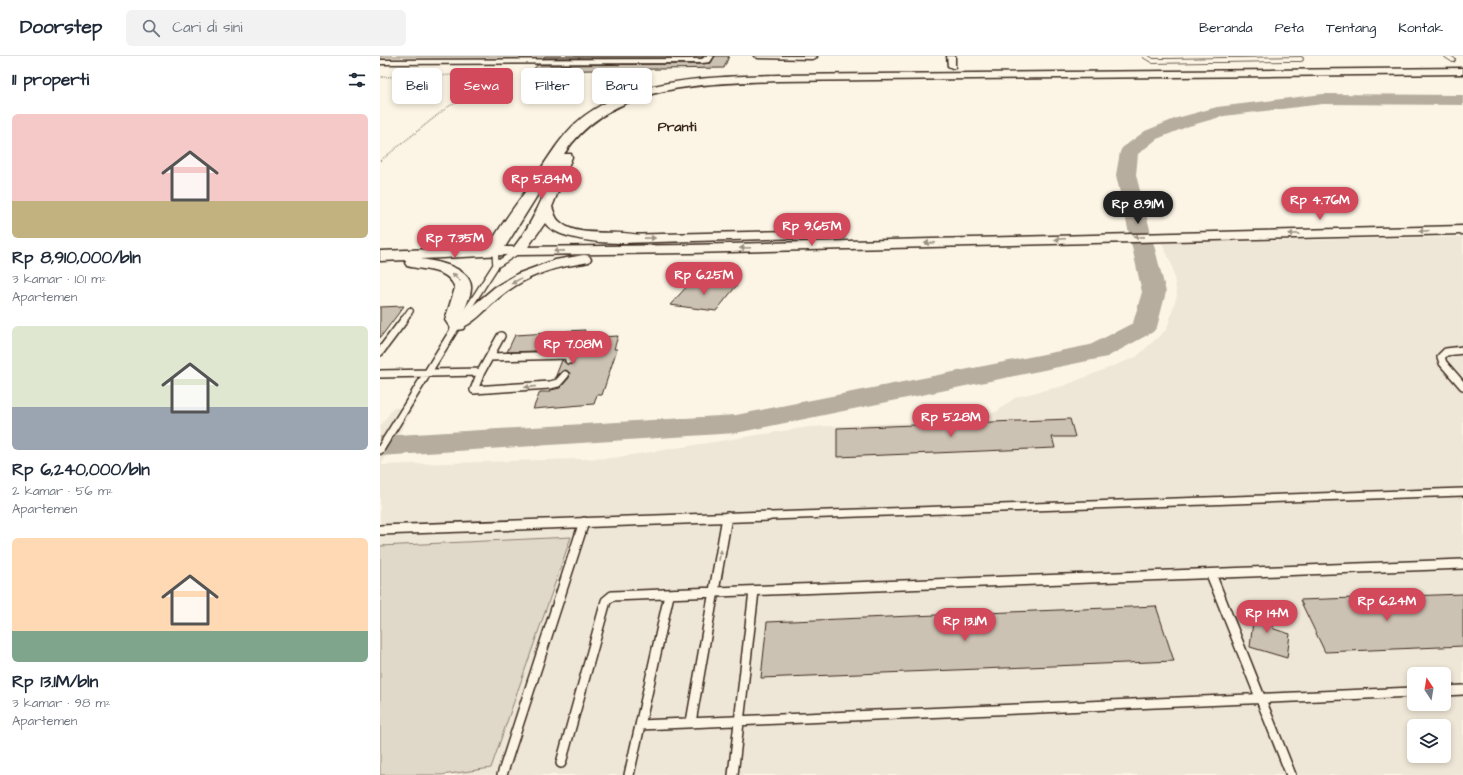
<!DOCTYPE html>
<html lang="id">
<head>
<meta charset="utf-8">
<style>
  body { margin:0; font-family:"Architects Daughter",sans-serif; background:#f2f2f3; color:#1f2937; height:100vh; display:flex; flex-direction:column; font-size:15px; white-space:nowrap }
  * { box-sizing:border-box; margin:0 }
  p { font-size:13px; color:#747a83 }
  .icon { flex:none; width:22px; height:22px; fill:none; stroke:currentColor; stroke-width:2; stroke-linecap:round; stroke-linejoin:round }
  .map { position:relative; flex:1; overflow:hidden }
  .sheet { display:flex; flex-direction:column; background:#fff; width:380px }
  .sheet>* { flex:none }
  .hud { position:absolute; left:12px; top:12px; width:380px; height:36px; display:flex; gap:8px }
  .needle { width:26px; rotate:348deg }
  .buttons { position:absolute; left:1027px; top:611px; display:grid; gap:8px }
  .buttons a { display:grid; place-items:center; width:44px; height:44px; border-radius:6px; background:#fff; box-shadow:0 2px 6px #0003; font-size:20px }
  .price { position:absolute; translate:-50% -34px; padding:0 9px; border-radius:14px; background:#d1495b; color:#fff; font-size:13px; line-height:26px; filter:drop-shadow(0 1px 2px #0008) }
  .price::after { content:''; position:absolute; left:50%; top:24px; width:12px; height:9px; margin-left:-6px; background:inherit; clip-path:polygon(0 0,100% 0,50% 100%) }
  .price.on { background:#222; color:#fff }
  ul { padding:0; list-style:none }
  li { display:grid; align-content:center; gap:8px; height:212px; padding:0 12px }
  li span { display:grid; place-items:center; height:124px; border-radius:6px; color:#555 }
  li>.icon { margin-inline-start:auto }
  span .icon { width:72px; height:72px; fill:#fffc; stroke-width:1 }
  li b { font-size:17px }
  h2 { display:flex; justify-content:space-between; align-items:center; height:48px; padding:0 12px; font-size:17px }
  .tag { padding:0 14px; border-radius:6px; background:#fff; box-shadow:0 2px 6px #0003; font-size:14px; line-height:36px }
  .tag.on { background:#d1495b; color:#fff }
  header { display:flex; align-items:center; gap:24px; box-sizing:border-box; height:56px; padding:0 20px; background:#fff; border-bottom:1px solid #e0e1e3 }
  header strong { font-size:19px }
  nav { display:flex; gap:22px; margin-inline-start:auto; font-size:14px }
  .search { width:280px; height:36px; background:#f2f2f3; display:flex; align-items:center; gap:10px; box-sizing:border-box; padding:0 14px; border-radius:6px; color:#747a83; font-size:15px }
  main { display:flex; flex:1; min-height:0 }
  .map>svg:first-child { display:block }
  .built { fill:#eee6d6; fill-rule:evenodd }
  .green { fill:#e0d8c8; stroke:#8e8173 }
  .lines { fill:none; stroke-linecap:round; stroke-linejoin:round }
  .river { fill:#b7ad9e; fill-rule:evenodd }
  .building { fill:#ccc2b3; stroke:#3b2a1e }
  .service-far3-casing { stroke:#3b2a1e; stroke-width:5.5 }
  .service-far2-casing { stroke:#3b2a1e; stroke-width:8 }
  .service-far1-casing { stroke:#3b2a1e; stroke-width:10 }
  .service-casing { stroke:#3b2a1e; stroke-width:12 }
  .minor-casing { stroke:#3b2a1e; stroke-width:3 }
  .tertiary-casing { stroke:#3b2a1e; stroke-width:3 }
  .secondary-casing { stroke:#3b2a1e; stroke-width:3 }
  .path { stroke:#3b2a1e; stroke-width:1.5; stroke-dasharray:0.5 1.5; stroke-linecap:butt }
  .service-far3 { stroke:#fcf5e5; stroke-width:4 }
  .service-far2 { stroke:#fcf5e5; stroke-width:5.5 }
  .service-far1 { stroke:#fcf5e5; stroke-width:7 }
  .service { stroke:#fcf5e5; stroke-width:9 }
  .minor { fill:#fcf5e5; fill-rule:evenodd }
  .tertiary { fill:#fcf5e5; fill-rule:evenodd }
  .secondary { fill:#fcf5e5; fill-rule:evenodd }
  .oneway { fill:#9c9082 }
  .labels { text-anchor:middle; stroke-width:3.5; stroke-linejoin:round; paint-order:stroke }
  .far-quarter-label { font-size:14px; font-weight:bold; fill:#3b2a1e; stroke:#fcf5e5 }
</style>
</head>
<body>
<header>
<strong>Doorstep</strong>
<div class="search"><svg class="icon" aria-label="search" viewBox="0 0 24 24"><circle cx="10" cy="10" r="6"/><path d="M15 15l6 6"/></svg>Cari di sini</div>
<nav><a>Beranda</a><a>Peta</a><a>Tentang</a><a>Kontak</a></nav>
</header>
<main>
<section class="sheet">
<h2>11 properti<svg class="icon" aria-label="filters" viewBox="0 0 24 24"><path d="M4 7h16M4 17h16"/><circle cx="9" cy="7" r="2"/><circle cx="15" cy="17" r="2"/></svg></h2>
<ul>
<li><span style="background:linear-gradient(#f6c9c9 70%,#c2b280 0)"><svg class="icon" aria-label="home" viewBox="0 0 24 24"><path d="M3 11l9-7 9 7M6 9v11h12V9"/></svg></span><div><b>Rp 8,910,000/bln</b><p>3 kamar · 101 m²</p><p>Apartemen</p></div></li>
<li><span style="background:linear-gradient(#dfe7d0 65%,#9aa5b1 0)"><svg class="icon" aria-label="home" viewBox="0 0 24 24"><path d="M3 11l9-7 9 7M6 9v11h12V9"/></svg></span><div><b>Rp 6,240,000/bln</b><p>2 kamar · 56 m²</p><p>Apartemen</p></div></li>
<li><span style="background:linear-gradient(#ffd9b3 75%,#7fa58c 0)"><svg class="icon" aria-label="home" viewBox="0 0 24 24"><path d="M3 11l9-7 9 7M6 9v11h12V9"/></svg></span><div><b>Rp 13.1M/bln</b><p>3 kamar · 98 m²</p><p>Apartemen</p></div></li>
</ul>
</section>
<div class="map">
<svg width="1083" height="719" viewBox="0 0 1083 719">
  <rect width="100%" height="100%" fill="#fcf5e5"/>
  <filter id="ink" filterUnits="userSpaceOnUse"><feTurbulence type="fractalNoise" baseFrequency=".025" numOctaves="2"/><feDisplacementMap in="SourceGraphic" scale="8" xChannelSelector="R" yChannelSelector="G"/><feConvolveMatrix kernelMatrix="1 2 1 2 8 2 1 2 1" color-interpolation-filters="sRGB"/></filter>
  <g filter="url(#ink)">
    <!-- built -->
    <path class="built" d="M1083 181V719H0V371L13 352 34 351 1 409 233 402 429 371 586 364 616 356 636 341 683 330 756 301 787 273 797 239 792 209 782 187ZM1034 618H1064V648H1034ZM1034 670H1064V700H1034Z"/>
    <!-- green -->
    <path class="green" d="M0 0H330L327 4 0 6Z
      M191 481 111 712 62 719H0V490Z"/>
    <g class="lines">
      <!-- river -->
      <path class="river" d="M943 38 1083 39V49L943 48 844 60 809 70 777 83 758 98 756 119 786 236 777 271 773 276 727 301 356 377 0 400V380L356 359 710 289 753 267 762 236 736 119 740 96 742 92 765 75 797 62 837 51Z"/>
    </g>
    <!-- building -->
    <path class="building" d="M165 0H324L322 2H163Z
      M335 0H349L344 12 152 15 157 9 322 8 331 7Z
      M310 227 335 230 337 227 357 229 336 255 290 249Z
      M24 250 0 282V251Z
      M205 274 202 282 238 280 234 293H237L222 339H217L214 348 153 353 160 336H170L171 334 180 332 189 322 190 317 186 314 182 315 175 322 182 304 188 309 193 307 194 303 193 298 188 294 127 296 135 279 186 276 187 275Z
      M690 363 695 381H672L675 392 457 401V372Z
      M1083 538V590L945 596 920 544Z
      M776 550 794 605 381 622 387 566Z
      M884 550 894 573 910 578 907 602 870 591 873 565 868 551Z"/>
    <g class="lines">
      <!-- service-far3 casing -->
      <g class="service-far3-casing">
        <path id="service-far3" d="M765 0 773 5 921 3
          M1067 0 1073 4"/>
      </g>
      <!-- service-far2 casing -->
      <g class="service-far2-casing">
        <path id="service-far2" d="M115 195 116 209
          M23 265 30 255
          M80 265 116 209 138 195"/>
      </g>
      <!-- service-far1 casing -->
      <g class="service-far1-casing">
        <path id="service-far1" d="M121 280 101 316 94 334 170 329 178 327 185 319
          M1083 294 1066 296 1061 301 1063 307 1083 330
          M0 296 24 264
          M110 301 188 299 189 304
          M0 318 101 316
          M0 394 80 264
          M360 461 1083 436"/>
      </g>
      <!-- service casing -->
      <g class="service-casing">
        <path id="service" d="M0 474 388 460
          M831 518 911 719
          M1064 635 1083 634
          M311 666 347 461
          M260 669 1034 636
          M181 707 226 545 232 540 1083 508
          M122 719 204 466
          M249 719 289 539
          M353 719 374 535"/>
      </g>
      <!-- minor casing -->
      <g class="minor-casing">
        <path id="minor" d="M326 0H334L330 6 322 7 0 8V4L322 3Z
          M374 0H436L437 1 433 3 378 2Z
          M567 0H575V12H572L568 10Z"/>
      </g>
      <!-- tertiary casing -->
      <g class="tertiary-casing">
        <path id="tertiary" d="M1083 170V178L310 197 138 199 133 198 131 195 133 192 138 191 310 189Z
          M459 174 464 175 465 178 464 181 239 187 234 186 233 183 234 180 239 179Z
          M204 199 209 200 211 203 209 206C200 208 191 209 182 211 160 216 138 226 121 240 108 250 89 276 72 272L70 269 115 231 137 218 175 204Z"/>
      </g>
      <!-- secondary casing -->
      <g class="secondary-casing">
        <path id="secondary" d="M1083 12V18L398 25C321 28 232 27 184 98H191L192 101 172 151C174 155 175 162 179 165 196 183 236 173 258 179L261 182 258 185C238 190 177 185 165 167L143 198 41 203C56 205 93 212 91 233 90 246 79 257 86 269L83 273 77 274 71 273 65 264 75 232C68 212 45 215 27 210L25 207 27 204 0 205V195L109 191C120 168 138 147 152 126 166 106 178 84 196 67 247 21 333 21 398 19ZM175 111C164 139 153 167 134 191H125Z"/>
      </g>
      <!-- path -->
      <path class="path" d="M0 21 122 18 126 26 69 50 0 105"/>
      <!-- service-far3 -->
      <use href="#service-far3" class="service-far3"/>
      <!-- service-far2 -->
      <use href="#service-far2" class="service-far2"/>
      <!-- service-far1 -->
      <use href="#service-far1" class="service-far1"/>
      <!-- service -->
      <use href="#service" class="service"/>
      <!-- minor -->
      <use href="#minor" class="minor"/>
      <!-- tertiary -->
      <use href="#tertiary" class="tertiary"/>
      <!-- secondary -->
      <use href="#secondary" class="secondary"/>
    </g>
    <!-- one-way arrows -->
    <defs><path id="oneway-solid" d="M-6-.8H1V-3.2L6.5 0L1 3.2V.8H-6Z"/></defs>
    <g class="oneway">
      <use href="#oneway-solid" transform="translate(1044 175) rotate(179)"/>
      <use href="#oneway-solid" transform="translate(914 178) rotate(179)"/>
      <use href="#oneway-solid" transform="translate(759 181) rotate(179)"/>
      <use href="#oneway-solid" transform="translate(270 182) rotate(-1)"/>
      <use href="#oneway-solid" transform="translate(680 183) rotate(178)"/>
      <use href="#oneway-solid" transform="translate(550 187) rotate(178)"/>
      <use href="#oneway-solid" transform="translate(365 192) rotate(178)"/>
      <use href="#oneway-solid" transform="translate(179 195) rotate(179)"/>
      <use href="#oneway-solid" transform="translate(76 221) rotate(-136)"/>
      <use href="#oneway-solid" transform="translate(136 225) rotate(151)"/>
      <use href="#oneway-solid" transform="translate(150 331) rotate(175)"/>
      <use href="#oneway-solid" transform="translate(340 499) rotate(-80)"/>
    </g>
  </g>
  <g class="labels">
    <!-- far-quarter labels -->
    <g class="far-quarter-label">
      <text x="297" y="75">Pranti</text>
    </g>
  </g>
</svg>
<div class="buttons">
<a><svg class="needle" viewBox="-14 -14 28 28"><path d="M0-13l5 13h-10z" fill="#e53935"/><path d="M0 13l5-13h-10z" fill="#747a83"/></svg></a>
<a><svg class="icon" aria-label="layers" viewBox="0 0 24 24"><path d="M12 4l9 5-9 5-9-5zM3 14l9 5 9-5"/></svg></a>
</div>
<b class="price" style="left:162px;top:144px">Rp 5.84M</b>
<b class="price" style="left:940px;top:165px">Rp 4.76M</b>
<b class="price on" style="left:758px;top:169px">Rp 8.91M</b>
<b class="price" style="left:432px;top:191px">Rp 9.65M</b>
<b class="price" style="left:75px;top:203px">Rp 7.35M</b>
<b class="price" style="left:324px;top:240px">Rp 6.25M</b>
<b class="price" style="left:193px;top:309px">Rp 7.08M</b>
<b class="price" style="left:571px;top:382px">Rp 5.28M</b>
<b class="price" style="left:1007px;top:566px">Rp 6.24M</b>
<b class="price" style="left:887px;top:578px">Rp 14M</b>
<b class="price" style="left:585px;top:586px">Rp 13.1M</b>
<div class="hud">
<a class="tag">Beli</a>
<a class="tag on">Sewa</a>
<a class="tag">Filter</a>
<a class="tag">Baru</a>
</div>
</div>
</main>
</body>
</html>
